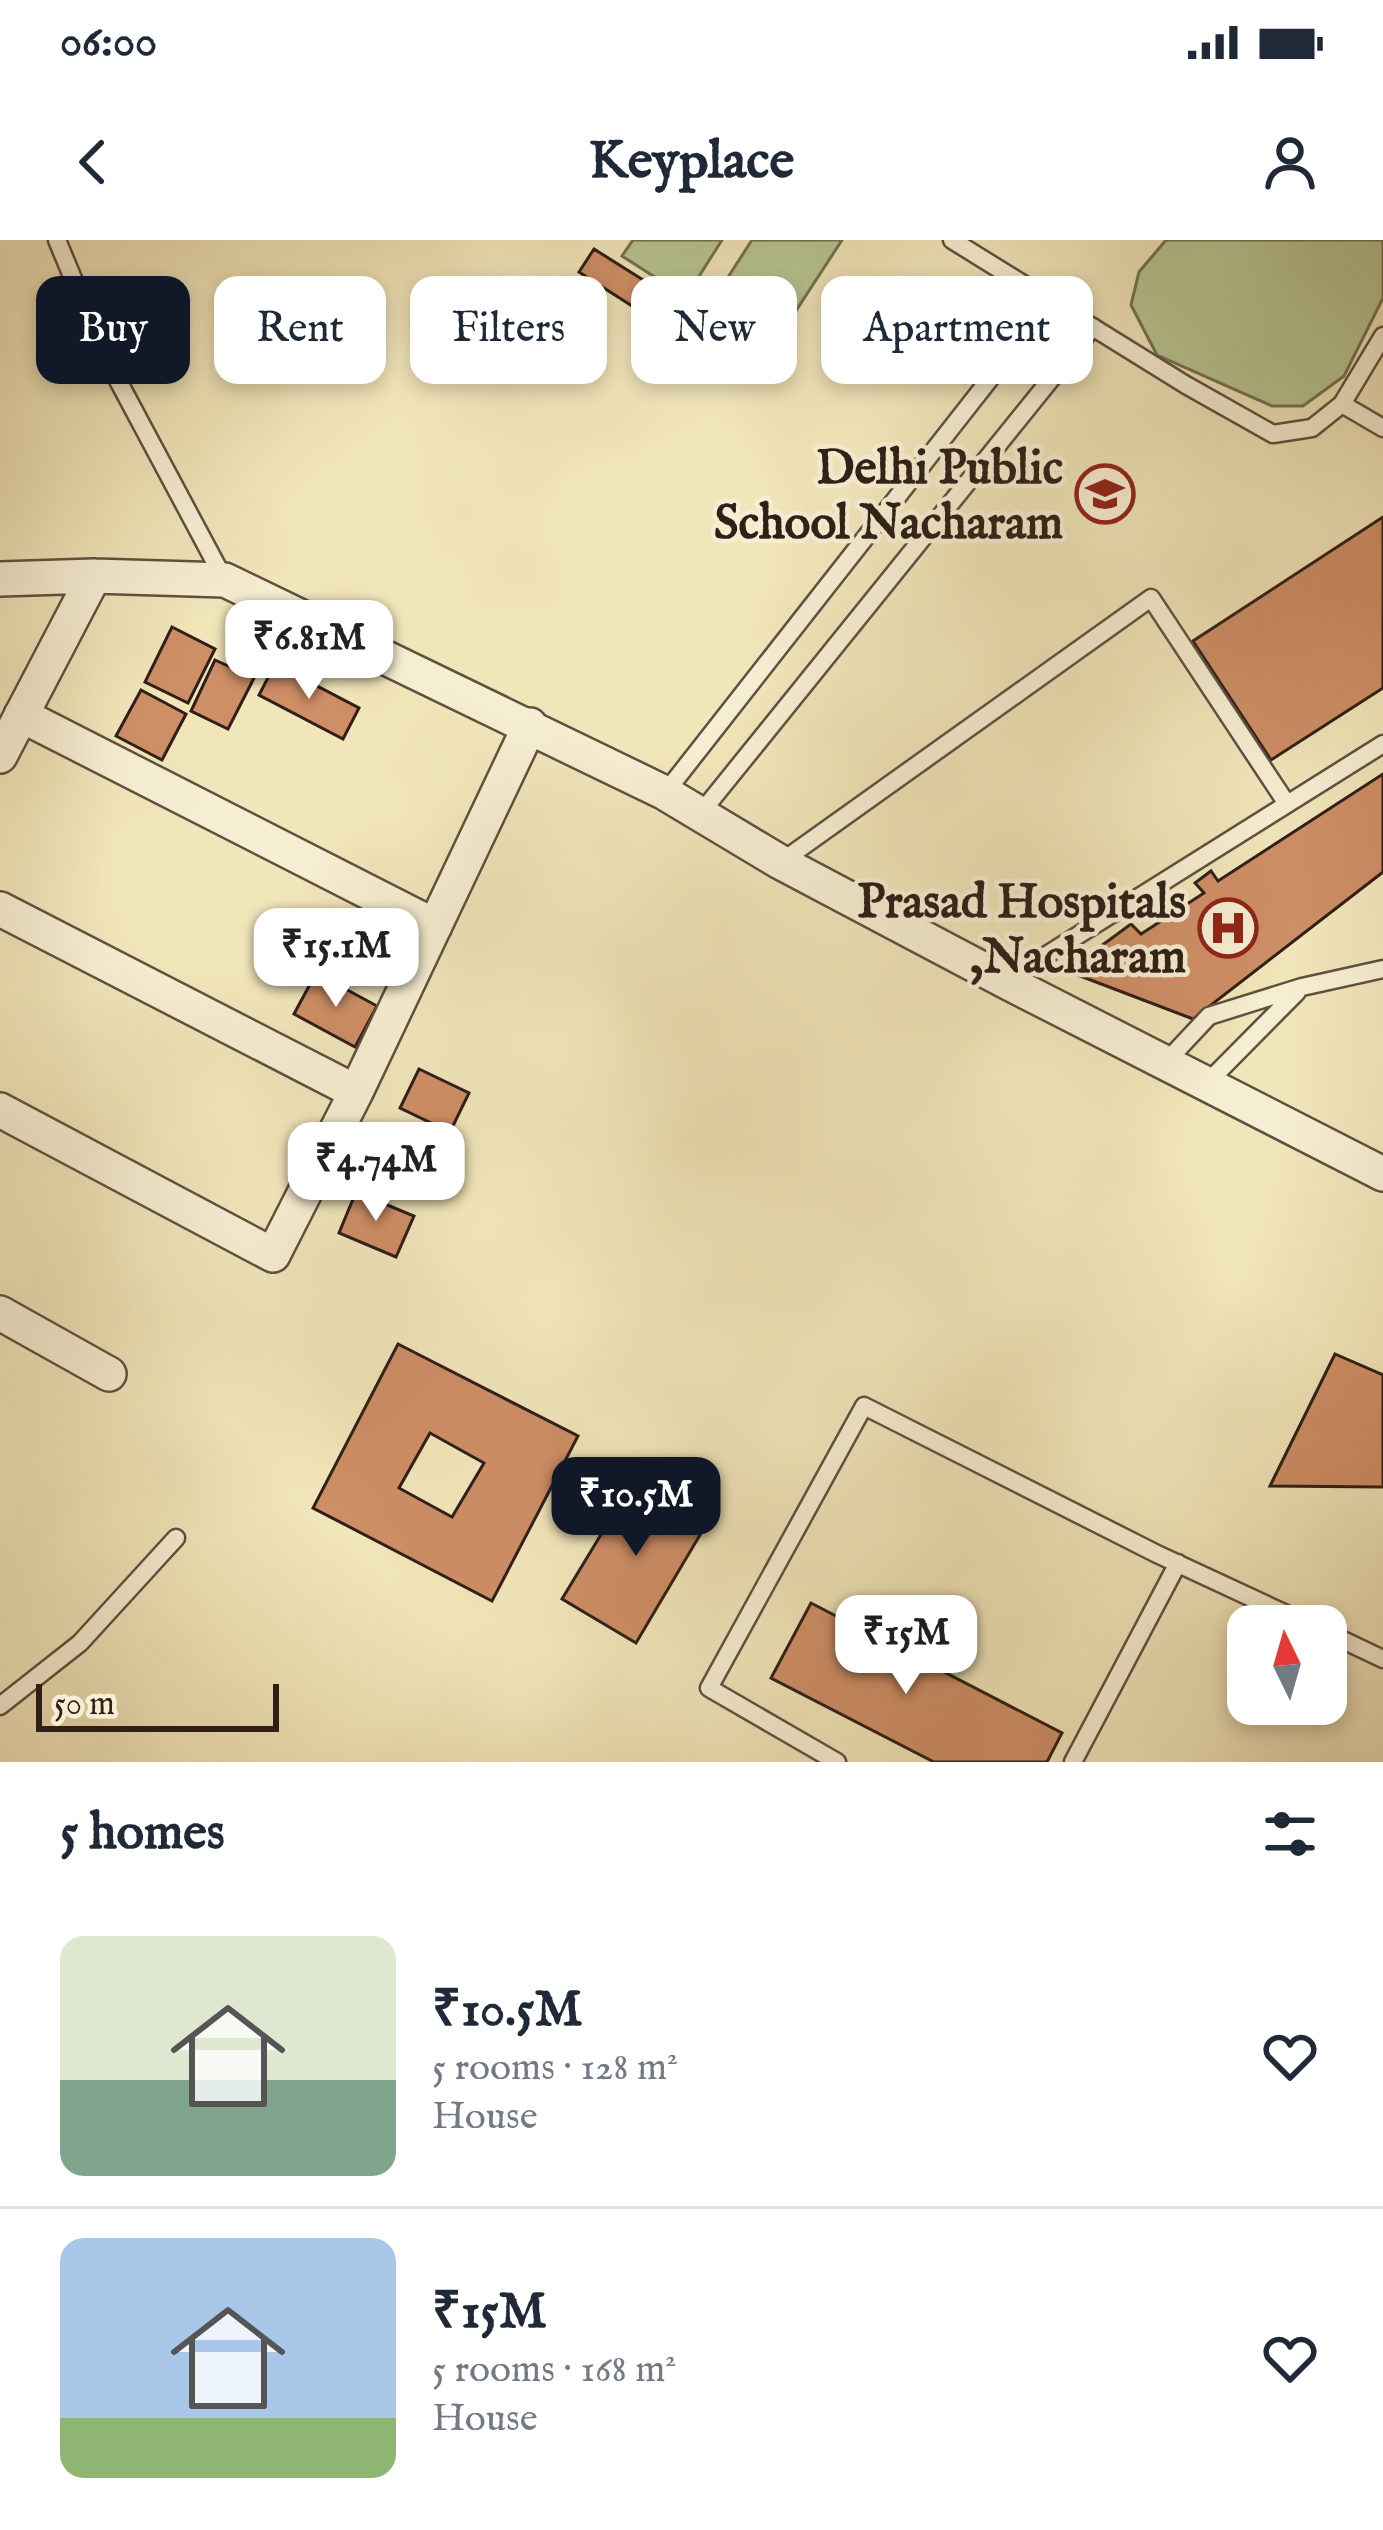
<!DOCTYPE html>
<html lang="en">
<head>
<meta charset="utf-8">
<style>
  body { margin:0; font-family:"IM FELL English",serif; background:#f2f2f3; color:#1f2937; height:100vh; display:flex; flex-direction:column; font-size:45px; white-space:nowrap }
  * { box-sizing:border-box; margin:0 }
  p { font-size:39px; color:#747a83 }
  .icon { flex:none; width:66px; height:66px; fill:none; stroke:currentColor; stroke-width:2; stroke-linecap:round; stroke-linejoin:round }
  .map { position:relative; height:1522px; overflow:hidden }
  .drawer { display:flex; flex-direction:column; background:#fff; flex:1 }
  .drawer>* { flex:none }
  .hud { position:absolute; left:36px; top:36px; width:1311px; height:108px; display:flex; gap:24px }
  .needle { width:78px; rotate:355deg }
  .buttons { position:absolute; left:1227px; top:1365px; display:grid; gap:24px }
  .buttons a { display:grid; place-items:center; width:120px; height:120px; border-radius:24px; background:#fff; box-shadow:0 6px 18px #0003; font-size:60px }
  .scale { position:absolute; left:36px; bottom:30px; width:243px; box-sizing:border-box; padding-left:12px; border:6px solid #2f1f17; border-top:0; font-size:33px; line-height:42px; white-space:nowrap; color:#2f1f17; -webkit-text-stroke:9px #f6eed2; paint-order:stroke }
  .price { position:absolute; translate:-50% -102px; padding:0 27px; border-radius:24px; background:#fff; color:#222; font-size:39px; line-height:78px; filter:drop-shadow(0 3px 6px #0008) }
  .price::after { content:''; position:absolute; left:50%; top:72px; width:36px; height:27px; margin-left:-18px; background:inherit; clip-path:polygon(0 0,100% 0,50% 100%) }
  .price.current { background:#111827; color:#fff }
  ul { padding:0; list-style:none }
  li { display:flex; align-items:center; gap:36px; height:300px; padding:0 60px }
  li+li { border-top:3px solid #e0e1e3 }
  li span { display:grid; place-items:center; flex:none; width:336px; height:240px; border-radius:24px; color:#555 }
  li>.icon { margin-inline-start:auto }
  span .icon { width:144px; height:144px; fill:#fffc; stroke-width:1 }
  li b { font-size:51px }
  h2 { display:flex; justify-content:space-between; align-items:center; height:144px; padding:0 60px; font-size:51px }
  .pill { padding:0 42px; border-radius:24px; background:#fff; box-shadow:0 6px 18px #0003; font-size:42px; line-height:108px }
  .pill.current { background:#111827; color:#fff }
  .status { display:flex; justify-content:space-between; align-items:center; height:84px; padding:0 60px; background:#fff; direction:ltr }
  .status svg { height:33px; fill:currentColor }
  header { display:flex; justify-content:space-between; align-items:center; height:156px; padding:0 60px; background:#fff; font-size:54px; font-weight:800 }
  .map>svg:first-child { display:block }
  .green { fill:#b6c592; stroke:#727254; stroke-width:3 }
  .building { fill:#ce8e66; stroke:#2f1f17; stroke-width:3; fill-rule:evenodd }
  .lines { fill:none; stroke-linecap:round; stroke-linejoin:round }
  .service-casing { stroke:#605040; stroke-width:21 }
  .minor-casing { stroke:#605040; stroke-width:38 }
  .service { stroke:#f6eed2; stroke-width:16 }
  .minor { stroke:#f6eed2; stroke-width:33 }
  .labels { text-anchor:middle; stroke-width:9; stroke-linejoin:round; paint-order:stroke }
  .poi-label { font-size:48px; font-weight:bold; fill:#2f1f17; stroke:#f6eed2; text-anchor:end }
</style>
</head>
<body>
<div class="status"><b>06:00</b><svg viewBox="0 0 49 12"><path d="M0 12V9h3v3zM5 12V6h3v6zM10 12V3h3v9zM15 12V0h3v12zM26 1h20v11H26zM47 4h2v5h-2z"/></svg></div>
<header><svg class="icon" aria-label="back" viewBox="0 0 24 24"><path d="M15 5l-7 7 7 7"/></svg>Keyplace<svg class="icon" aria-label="person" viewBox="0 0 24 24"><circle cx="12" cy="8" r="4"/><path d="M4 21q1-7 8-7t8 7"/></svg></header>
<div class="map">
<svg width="1383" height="1522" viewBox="0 0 1383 1522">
  <rect width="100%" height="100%" fill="#f1e5ba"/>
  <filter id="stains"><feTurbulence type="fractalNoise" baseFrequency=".00167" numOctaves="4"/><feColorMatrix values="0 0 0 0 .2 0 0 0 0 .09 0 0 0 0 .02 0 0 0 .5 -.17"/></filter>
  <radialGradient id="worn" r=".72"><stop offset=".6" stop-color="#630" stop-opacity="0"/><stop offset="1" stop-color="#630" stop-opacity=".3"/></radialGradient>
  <!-- green -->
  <path class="green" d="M633 0H722L686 57 622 16Z
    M752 0H842L751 140 688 99Z
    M1166 0H1383V58L1344 136 1303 166H1272L1157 115 1131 65 1139 32Z"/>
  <!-- building -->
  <path class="building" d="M594 9 686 67 671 91 579 32Z
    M1383 277V448L1271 520 1193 401Z
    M172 387 215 409 188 463 145 442Z
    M215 420 254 438 228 489 191 471Z
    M275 424 359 468 343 499 259 455Z
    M141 450 186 474 162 520 116 496Z
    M1383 534V632L1193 779 1067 731 1131 684 1141 694 1204 653 1195 643 1211 631 1218 641Z
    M316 733 377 766 355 807 294 774Z
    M419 829 469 853 450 892 400 868Z
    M356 952 414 976 396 1017 339 993Z
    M398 1104 578 1196 492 1361 313 1268ZM430 1193 484 1223 452 1277 399 1248Z
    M1335 1114 1383 1135V1247L1270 1246Z
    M637 1235 710 1278 636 1403 562 1359Z
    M811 1363 1062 1493 1047 1522H934L771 1438Z"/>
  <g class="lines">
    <!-- service casing -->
    <g class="service-casing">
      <path id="service" d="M57 0 106 118 224 339
        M952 0 1186 145 1273 194 1312 188 1342 164 1383 96
        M1342 164 1383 188
        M665 553 1051 61
        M700 574 1093 87
        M781 622 1151 358 1287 564
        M1005 741 1383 504
        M1165 823 1209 776 1302 747 1383 729
        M1206 844 1297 752
        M1326 1392 1383 1419
        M0 1466 80 1403 176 1298
        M837 1522 709 1448 864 1166 1157 1314 1312 1386
        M1073 1522 1178 1323"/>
    </g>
    <!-- minor casing -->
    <g class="minor-casing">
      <path id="minor" d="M0 339 94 336 225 340 665 553 780 622 1005 741 1383 934
        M21 475 435 686
        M0 516 94 336
        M0 669 356 852
        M0 870 273 1015 356 852 530 485
        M0 1073 109 1134"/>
    </g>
    <!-- service -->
    <use href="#service" class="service"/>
    <!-- minor -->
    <use href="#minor" class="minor"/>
  </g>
  <!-- icons -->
  <defs>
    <g id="school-ring" transform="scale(3)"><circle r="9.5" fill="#f6eed2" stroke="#8f2418" stroke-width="1.5"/><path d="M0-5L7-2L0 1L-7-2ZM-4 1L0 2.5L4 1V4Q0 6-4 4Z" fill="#8f2418"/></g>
    <g id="hospital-ring" transform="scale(3)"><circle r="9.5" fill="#f6eed2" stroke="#8f2418" stroke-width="1.5"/><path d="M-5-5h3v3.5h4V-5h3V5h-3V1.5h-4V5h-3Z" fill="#8f2418"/></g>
  </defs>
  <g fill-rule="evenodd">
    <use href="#school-ring" x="1105" y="254"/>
    <use href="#hospital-ring" x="1228" y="688"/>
  </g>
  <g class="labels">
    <!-- poi labels -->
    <g class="poi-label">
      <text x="1063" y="243">Delhi Public<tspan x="1063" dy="55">School Nacharam</tspan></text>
      <text x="1186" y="677">Prasad Hospitals<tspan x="1186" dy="55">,Nacharam</tspan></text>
    </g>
  </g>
  <rect width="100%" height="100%" filter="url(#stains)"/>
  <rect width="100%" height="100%" fill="url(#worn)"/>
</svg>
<div class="buttons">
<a><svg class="needle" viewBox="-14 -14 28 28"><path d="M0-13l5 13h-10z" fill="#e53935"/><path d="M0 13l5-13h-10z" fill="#747a83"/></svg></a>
</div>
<div class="scale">50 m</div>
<b class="price" style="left:309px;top:462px">₹6.81M</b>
<b class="price" style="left:336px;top:770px">₹15.1M</b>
<b class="price" style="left:376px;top:984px">₹4.74M</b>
<b class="price current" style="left:636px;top:1319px">₹10.5M</b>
<b class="price" style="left:906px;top:1457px">₹15M</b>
<div class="hud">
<a class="pill current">Buy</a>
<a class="pill">Rent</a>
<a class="pill">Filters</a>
<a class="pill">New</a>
<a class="pill">Apartment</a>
</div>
</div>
<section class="drawer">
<h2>5 homes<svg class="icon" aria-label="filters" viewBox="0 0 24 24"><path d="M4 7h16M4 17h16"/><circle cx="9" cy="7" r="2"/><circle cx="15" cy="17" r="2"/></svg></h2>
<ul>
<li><span style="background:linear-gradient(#dfe7d0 60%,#7fa58c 0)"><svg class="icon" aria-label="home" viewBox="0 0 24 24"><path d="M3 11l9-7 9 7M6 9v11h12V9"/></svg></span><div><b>₹10.5M</b><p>5 rooms · 128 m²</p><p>House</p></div><svg class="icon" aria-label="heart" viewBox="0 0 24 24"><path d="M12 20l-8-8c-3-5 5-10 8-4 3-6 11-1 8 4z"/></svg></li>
<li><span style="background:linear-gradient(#a9c7e8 75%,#8fb573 0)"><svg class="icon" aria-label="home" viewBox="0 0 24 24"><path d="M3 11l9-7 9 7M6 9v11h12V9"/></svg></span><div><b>₹15M</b><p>5 rooms · 168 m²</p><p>House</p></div><svg class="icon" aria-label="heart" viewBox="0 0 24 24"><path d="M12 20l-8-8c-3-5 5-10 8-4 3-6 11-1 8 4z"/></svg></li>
</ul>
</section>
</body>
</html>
